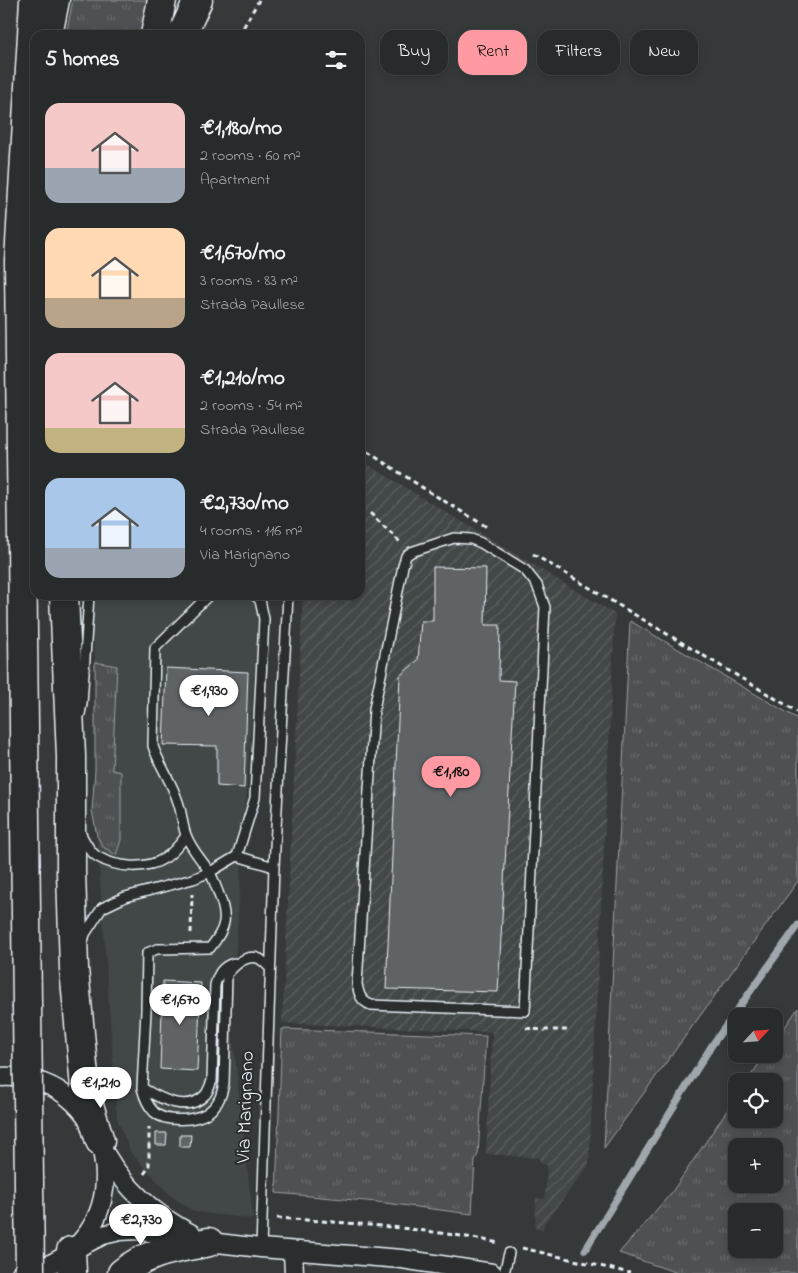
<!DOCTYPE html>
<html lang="en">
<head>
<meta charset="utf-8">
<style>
  body { margin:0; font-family:"Indie Flower",sans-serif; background:#303334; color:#f1f3f6; height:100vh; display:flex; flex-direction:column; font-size:19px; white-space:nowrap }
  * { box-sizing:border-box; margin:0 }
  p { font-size:16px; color:#a5a7a9 }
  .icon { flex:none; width:28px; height:28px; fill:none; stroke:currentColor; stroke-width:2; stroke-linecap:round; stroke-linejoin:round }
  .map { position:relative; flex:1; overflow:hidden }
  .panel { position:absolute; left:30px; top:30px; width:335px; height:570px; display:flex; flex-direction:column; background:#282b2c; border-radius:15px; box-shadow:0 2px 8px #0003,0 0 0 1px #444748 }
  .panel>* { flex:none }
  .top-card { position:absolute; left:380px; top:30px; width:342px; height:45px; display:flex; gap:10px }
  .needle { width:32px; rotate:64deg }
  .buttons { position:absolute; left:728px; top:1008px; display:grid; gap:10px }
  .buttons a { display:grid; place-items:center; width:55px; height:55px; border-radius:10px; background:#282b2c; box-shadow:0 2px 8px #0003,0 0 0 1px #444748; font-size:25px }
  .price { position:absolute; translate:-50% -42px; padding:0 11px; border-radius:18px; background:#fff; color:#222; font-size:16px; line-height:32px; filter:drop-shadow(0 1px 2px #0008) }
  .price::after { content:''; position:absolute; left:50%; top:30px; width:15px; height:11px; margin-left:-8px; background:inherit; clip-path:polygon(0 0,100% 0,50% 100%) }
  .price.current { background:#ff9aa2; color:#111 }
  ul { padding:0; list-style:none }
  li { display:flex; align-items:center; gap:15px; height:125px; padding:0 15px }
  li span { display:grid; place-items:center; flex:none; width:140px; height:100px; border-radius:15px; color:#555 }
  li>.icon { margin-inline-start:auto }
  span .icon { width:60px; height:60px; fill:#fffc; stroke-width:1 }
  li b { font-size:21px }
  h2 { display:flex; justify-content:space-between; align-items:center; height:60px; padding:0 15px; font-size:21px }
  .tag { padding:0 18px; border-radius:15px; background:#282b2c; box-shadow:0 2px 8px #0003,0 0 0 1px #444748; font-size:18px; line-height:45px }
  .tag.current { background:#ff9aa2; color:#111 }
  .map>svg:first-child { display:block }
  .built { fill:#424647 }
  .industrial { fill:url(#industrial-furrows) }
  .grass { fill:url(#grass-tufts); stroke:#9aa1a5; fill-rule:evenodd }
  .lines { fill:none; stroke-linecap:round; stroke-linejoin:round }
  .stream { stroke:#a0a7ac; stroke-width:7 }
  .building { fill:#5f6365; stroke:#e8f1f8 }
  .lane-casing { stroke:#e8f1f8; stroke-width:12 }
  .street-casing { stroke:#e8f1f8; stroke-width:21 }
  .highway-casing { stroke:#e8f1f8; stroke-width:31 }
  .path { stroke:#e8f1f8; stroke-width:3; stroke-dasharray:5 4; stroke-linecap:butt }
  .lane { stroke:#2a2d2e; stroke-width:9 }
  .street { stroke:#2a2d2e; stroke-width:18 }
  .highway { stroke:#2a2d2e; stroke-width:28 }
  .highway-bridge-casing { stroke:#e8f1f8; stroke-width:31; stroke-linecap:butt }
  .highway-bridge { stroke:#2a2d2e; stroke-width:28 }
  .labels { text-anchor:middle; stroke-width:4; stroke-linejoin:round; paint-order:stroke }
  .street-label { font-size:20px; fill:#e8f1f8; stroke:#2a2d2e }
</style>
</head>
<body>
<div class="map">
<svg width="798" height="1273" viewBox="0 0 798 1273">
  <defs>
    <pattern id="industrial-furrows" width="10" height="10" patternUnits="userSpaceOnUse" patternTransform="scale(1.25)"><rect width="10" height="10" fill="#424647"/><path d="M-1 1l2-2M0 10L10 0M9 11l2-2" fill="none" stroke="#5d6162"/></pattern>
    <pattern id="grass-tufts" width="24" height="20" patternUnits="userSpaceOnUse" patternTransform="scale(1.25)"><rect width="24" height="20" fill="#4d5152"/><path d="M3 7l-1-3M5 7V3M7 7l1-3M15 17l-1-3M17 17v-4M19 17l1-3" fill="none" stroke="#676a6c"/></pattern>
  </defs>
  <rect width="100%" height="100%" fill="#35393a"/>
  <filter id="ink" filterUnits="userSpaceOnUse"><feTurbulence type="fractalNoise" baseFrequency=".02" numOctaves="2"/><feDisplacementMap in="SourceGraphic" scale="10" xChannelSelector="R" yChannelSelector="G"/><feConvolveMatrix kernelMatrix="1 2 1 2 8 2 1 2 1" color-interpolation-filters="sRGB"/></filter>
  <g filter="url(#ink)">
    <!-- built -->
    <path class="built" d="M89 595H260L231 1020 253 1219 195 1212 170 1195 131 1153 117 1119 97 836 92 810 95 770V662Z"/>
    <!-- industrial -->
    <path class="industrial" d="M360 460 615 614 589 1165 544 1224 543 1230 535 1229 536 1198 545 1199 547 1165 541 1164 539 1158 486 1154 492 1032 282 1023 303 595H360Z"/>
    <!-- grass -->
    <path class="grass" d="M73 0H152L145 35H66Z
      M630 621 798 719V881L604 1148Z
      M95 662 117 666 112 770 121 772V840L116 855 103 847 97 836 92 810 95 770Z
      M798 1008V1273H678L619 1253 672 1192 736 1097V1119H774V1081H747L766 1054H774V1043ZM774 1146V1184H736V1146ZM774 1211V1249H736V1211Z
      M282 1029 486 1036 478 1154 475 1160 472 1214 377 1202 276 1193Z"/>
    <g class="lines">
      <!-- stream -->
      <path class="stream" d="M585 1250 712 1045 798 925"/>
    </g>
    <!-- building -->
    <path class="building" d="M433 567 486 568 485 625H500L499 680 515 681 498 992 386 989 400 676 418 660 421 621H433Z
      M166 668 248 672 244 788 217 786V746L163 745Z
      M163 981 201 983 197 1071 160 1069Z
      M156 1133H167L166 1145H156Z
      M180 1135H191L190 1147H180Z"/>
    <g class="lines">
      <!-- lane casing -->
      <g class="lane-casing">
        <path id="lane" d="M454 538 471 539 481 543 525 570 537 585 545 607 525 1011 371 1005C361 1001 359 995 357 984L374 709 403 566 406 556 411 552Z
          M209 595 155 648 153 746C159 765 172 782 178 802 182 812 182 825 186 835 191 849 201 859 209 871 213 877 215 885 218 892 228 917 227 927 210 948L157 949 147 953 146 1011 142 1088C144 1096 148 1106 154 1112 167 1124 202 1121 213 1108 220 1101 222 1093 224 1083L227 974C235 965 247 953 260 959 263 961 267 965 270 968
          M80 714 82 704 89 595
          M80 832C84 840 90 853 98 857 117 868 146 870 165 858 174 852 180 844 186 836
          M237 856 255 798 264 619 260 600 254 595
          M83 942 85 934 102 908 125 897 193 879 210 872 237 856 274 867
          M142 1088C159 1098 187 1114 205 1095 208 1092 210 1085 212 1081L215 985C218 974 222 966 234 963
          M261 1248 274 867 288 595
          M504 1273 509 1253"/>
      </g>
      <!-- street casing -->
      <g class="street-casing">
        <path id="street" d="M0 1077C125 1071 146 1251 21 1273
          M106 1155C126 1189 157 1216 192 1234
          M71 1251 103 1235 120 1231 137 1230 209 1242 261 1248 402 1259 492 1273
          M293 1251 294 1273"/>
      </g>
      <!-- highway casing -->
      <g class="highway-casing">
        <path id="highway" d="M48 35 55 0
          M155 35 162 0
          M182 35 198 0
          M64 595 71 756V871L74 969 85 1087 89 1105 100 1141
          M27 1006 19 261 34 0
          M71 1251 72 1273
          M122 1273C149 1251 176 1249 209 1242"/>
      </g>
      <!-- path -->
      <path class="path" d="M239 35 259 0
        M360 447 431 493 487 527
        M370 513 400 542
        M533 554 798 712
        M191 933 192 894
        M526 1028 541 1030H567
        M109 1086 128 1087
        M144 1174 149 1167V1127
        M277 1218C351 1223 426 1228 499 1243
        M522 1248 630 1273"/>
      <!-- lane -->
      <use href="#lane" class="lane"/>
      <!-- street -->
      <use href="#street" class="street"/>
      <!-- highway -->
      <use href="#highway" class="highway"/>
      <!-- highway-bridge casing -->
      <g class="highway-bridge-casing">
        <path id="highway-bridge" d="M27 1006 30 1273"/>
      </g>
      <!-- highway-bridge -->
      <use href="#highway-bridge" class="highway-bridge"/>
    </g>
  </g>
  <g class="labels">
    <!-- street labels -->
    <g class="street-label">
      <text transform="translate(244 1107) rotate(-88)" y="7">Via Marignano</text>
    </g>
  </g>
</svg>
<div class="buttons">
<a><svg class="needle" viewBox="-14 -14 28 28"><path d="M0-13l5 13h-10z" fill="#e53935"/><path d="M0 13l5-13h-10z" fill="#a5a7a9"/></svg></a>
<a><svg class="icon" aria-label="locate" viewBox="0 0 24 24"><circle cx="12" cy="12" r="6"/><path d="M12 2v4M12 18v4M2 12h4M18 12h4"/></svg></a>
<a>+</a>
<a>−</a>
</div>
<b class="price" style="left:209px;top:717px">€1,930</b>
<b class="price current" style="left:451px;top:798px">€1,180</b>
<b class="price" style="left:180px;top:1026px">€1,670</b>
<b class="price" style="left:101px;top:1109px">€1,210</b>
<b class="price" style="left:141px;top:1246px">€2,730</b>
<div class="top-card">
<a class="tag">Buy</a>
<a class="tag current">Rent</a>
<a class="tag">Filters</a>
<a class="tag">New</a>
</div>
<section class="panel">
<h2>5 homes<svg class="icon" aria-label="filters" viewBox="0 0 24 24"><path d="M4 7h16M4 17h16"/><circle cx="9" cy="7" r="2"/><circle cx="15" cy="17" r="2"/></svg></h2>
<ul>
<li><span style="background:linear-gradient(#f6c9c9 65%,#9aa5b1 0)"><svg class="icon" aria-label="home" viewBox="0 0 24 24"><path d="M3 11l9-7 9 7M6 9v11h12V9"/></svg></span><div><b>€1,180/mo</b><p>2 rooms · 60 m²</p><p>Apartment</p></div></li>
<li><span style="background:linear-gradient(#ffd9b3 70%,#b9a48a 0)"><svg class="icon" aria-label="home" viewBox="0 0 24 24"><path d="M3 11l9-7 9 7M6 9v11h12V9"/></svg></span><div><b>€1,670/mo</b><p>3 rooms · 83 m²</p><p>Strada Paullese</p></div></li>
<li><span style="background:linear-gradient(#f6c9c9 75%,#c2b280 0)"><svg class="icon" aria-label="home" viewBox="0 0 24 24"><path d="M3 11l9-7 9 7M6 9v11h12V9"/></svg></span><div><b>€1,210/mo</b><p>2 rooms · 54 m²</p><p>Strada Paullese</p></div></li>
<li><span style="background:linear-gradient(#a9c7e8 70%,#9aa5b1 0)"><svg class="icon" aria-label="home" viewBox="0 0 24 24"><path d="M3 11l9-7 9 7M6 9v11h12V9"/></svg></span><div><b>€2,730/mo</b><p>4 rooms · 116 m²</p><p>Via Marignano</p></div></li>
</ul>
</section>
</div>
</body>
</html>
